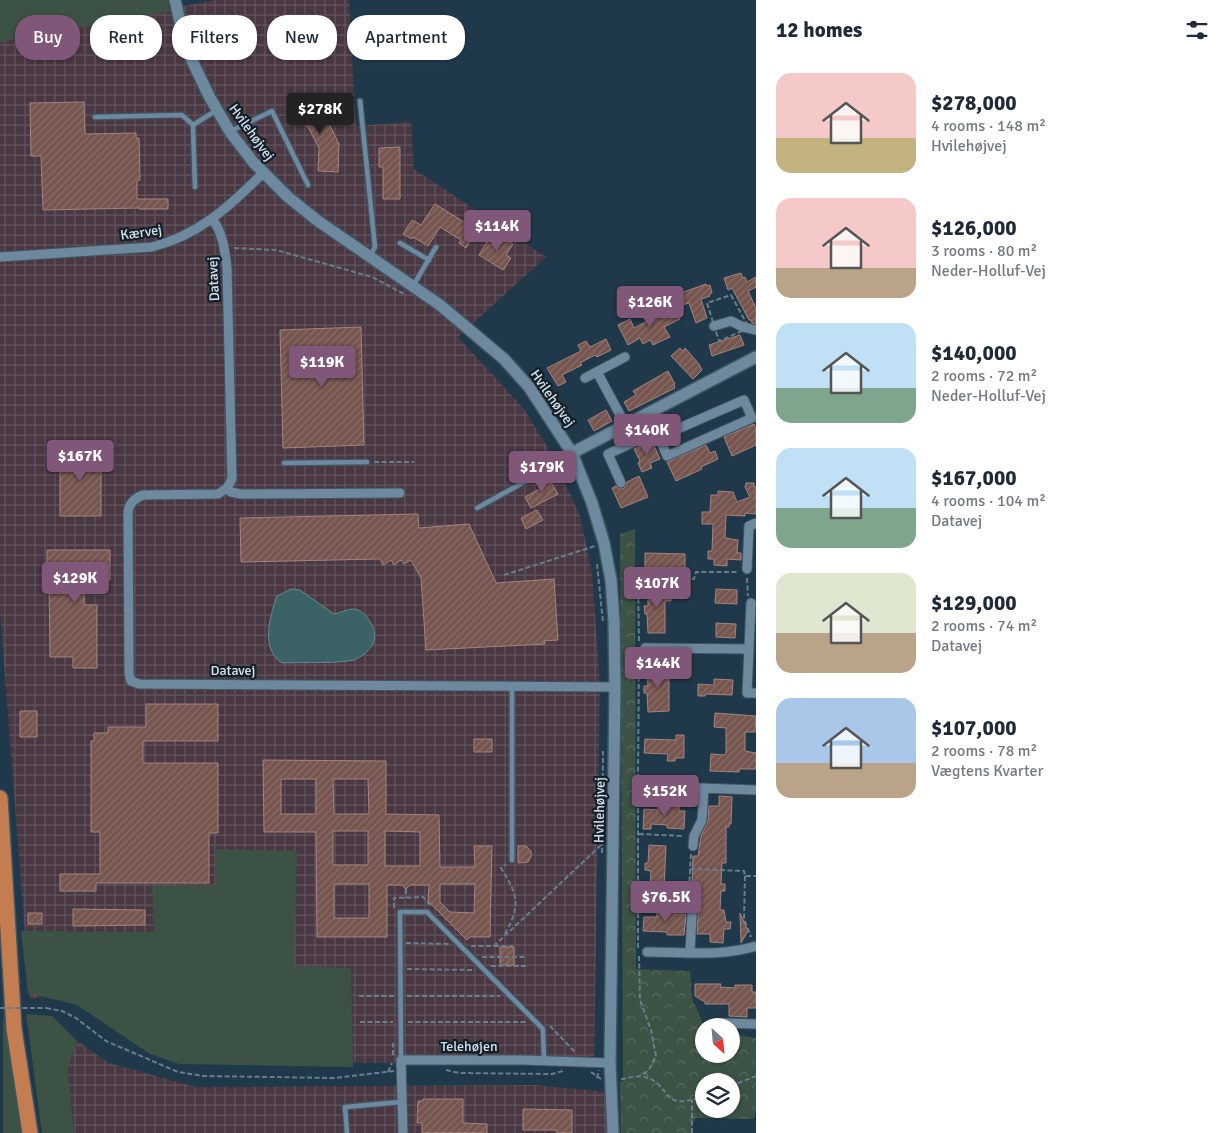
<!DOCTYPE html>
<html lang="en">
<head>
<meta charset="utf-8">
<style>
  body { margin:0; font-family:Signika,sans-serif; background:#f6f6f7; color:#1f2937; height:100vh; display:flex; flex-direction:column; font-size:19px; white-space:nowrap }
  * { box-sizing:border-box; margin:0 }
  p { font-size:16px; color:#747a83 }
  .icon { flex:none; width:28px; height:28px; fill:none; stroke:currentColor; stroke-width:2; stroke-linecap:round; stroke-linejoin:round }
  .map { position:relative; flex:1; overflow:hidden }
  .side { display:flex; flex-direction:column; background:#fff; width:475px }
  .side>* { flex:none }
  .banner { position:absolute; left:15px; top:15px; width:475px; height:45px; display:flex; gap:10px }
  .needle { width:32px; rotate:154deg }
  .buttons { position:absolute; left:695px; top:1018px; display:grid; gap:10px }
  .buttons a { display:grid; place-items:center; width:45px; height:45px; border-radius:50%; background:#fff; box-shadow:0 1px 4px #0004; font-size:25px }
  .price { position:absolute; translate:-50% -42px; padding:0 11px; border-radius:5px; background:#815779; color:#fff; font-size:16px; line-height:32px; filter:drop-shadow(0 1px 2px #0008) }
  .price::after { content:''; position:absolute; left:50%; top:30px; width:15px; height:11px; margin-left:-8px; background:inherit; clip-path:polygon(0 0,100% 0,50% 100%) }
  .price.current { background:#222; color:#fff }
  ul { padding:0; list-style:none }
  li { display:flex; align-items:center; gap:15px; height:125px; padding:0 20px }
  li span { display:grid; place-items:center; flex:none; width:140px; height:100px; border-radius:15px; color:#555 }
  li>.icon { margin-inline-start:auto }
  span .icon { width:60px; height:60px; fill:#fffc; stroke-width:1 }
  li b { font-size:21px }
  h2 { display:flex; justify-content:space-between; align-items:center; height:60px; padding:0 20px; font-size:21px }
  .tag { padding:0 18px; border-radius:20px; background:#fff; box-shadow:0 1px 4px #0004; font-size:18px; line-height:45px }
  .tag.current { background:#815779; color:#fff }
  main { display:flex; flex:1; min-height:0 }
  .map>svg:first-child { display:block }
  .industrial { fill:url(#industrial-grid) }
  .grass { fill:#3b5244 }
  .forest { fill:url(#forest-crowns); fill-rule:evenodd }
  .water { fill:#3b6264; stroke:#69888d }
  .building { fill:url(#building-hatch); stroke:#a6847d; fill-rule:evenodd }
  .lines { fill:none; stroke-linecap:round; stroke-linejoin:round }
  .service-casing { stroke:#405665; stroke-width:7 }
  .minor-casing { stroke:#405665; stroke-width:11 }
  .tertiary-casing { stroke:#405665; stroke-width:14 }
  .motorway-casing { stroke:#405665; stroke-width:18 }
  .path { stroke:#697e8c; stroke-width:2; stroke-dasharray:5 2.5; stroke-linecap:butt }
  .service { stroke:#6e899d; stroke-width:4.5 }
  .minor { stroke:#6e899d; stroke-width:9 }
  .tertiary { stroke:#6e899d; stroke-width:11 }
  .motorway { stroke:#c47d50; stroke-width:15 }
  .path-bridge { stroke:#697e8c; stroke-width:2; stroke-dasharray:5 2.5; stroke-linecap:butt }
  .labels { text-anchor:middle; stroke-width:4.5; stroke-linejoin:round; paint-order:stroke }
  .street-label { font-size:14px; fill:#d4e2ed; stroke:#141f27 }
</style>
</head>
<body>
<main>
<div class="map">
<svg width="756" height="1133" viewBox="0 0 756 1133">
  <defs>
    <pattern id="industrial-grid" width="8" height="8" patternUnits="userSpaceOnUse" patternTransform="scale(1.25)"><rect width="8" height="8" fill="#493742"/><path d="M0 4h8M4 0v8" fill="none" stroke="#62545e"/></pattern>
    <pattern id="forest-crowns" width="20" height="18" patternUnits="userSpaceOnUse" patternTransform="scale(1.25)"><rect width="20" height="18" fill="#3b5244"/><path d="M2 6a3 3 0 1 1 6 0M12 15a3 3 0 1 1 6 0" fill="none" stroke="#566b5f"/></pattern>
    <pattern id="building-hatch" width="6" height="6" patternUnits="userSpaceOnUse" patternTransform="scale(1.25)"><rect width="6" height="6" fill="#75554e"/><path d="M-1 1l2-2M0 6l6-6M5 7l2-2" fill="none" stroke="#886d68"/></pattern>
  </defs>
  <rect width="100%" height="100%" fill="#20394a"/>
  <!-- industrial -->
  <path class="industrial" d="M215 0H349L356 126 411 122 414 169 546 257 458 337 524 409 554 458 580 516 592 572 600 685 594 1061 523 1060 379 1063 180 1060 78 1003 48 996 30 999 0 612V41Z
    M77 1041 109 1063 196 1087 535 1085 607 1092V1133H74L68 1069Z"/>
  <!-- grass -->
  <path class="grass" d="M0 0H168L170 11 0 42Z
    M215 849 297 851 294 966 351 968 353 1067 179 1064 150 1054 77 1005 28 993 21 931 154 932 152 886 216 885Z
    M26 1014 52 1016 77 1041 68 1069 74 1133H42Z
    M3 1015 24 1133H3Z"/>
  <!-- forest -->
  <path class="forest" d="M635 529 636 969 690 971 692 998 704 1026V1054H731V1034L756 1038V1111L754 1119 695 1118 690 1133H621L620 1081H623L620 534ZM731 1081V1109H704V1081Z"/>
  <!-- water -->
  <path class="water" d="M291 589 300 590 334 614C340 613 347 609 353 609 358 609 363 612 366 616 381 634 376 649 356 659 348 664 296 662 282 663 260 649 270 616 277 596Z"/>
  <!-- building -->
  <path class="building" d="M302 98 324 113 339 144 338 172 318 171 319 148 308 127 290 115Z
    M84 102 85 134 136 133V138H139L140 180 137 181V199H168V209H139V208L43 210 41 156H31L30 103Z
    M400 147V199H383V167H379V148Z
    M435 204 469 225 467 229 474 234 466 248 459 243 461 240 440 227 428 246 413 237 412 239 403 234 412 220 421 225Z
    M499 235 513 244 506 255 511 258 503 270 479 255 487 242 492 246Z
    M741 273 743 278 745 277 747 282 756 277V287L748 291 756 308V324L752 323 751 320H749L732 288 728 290 724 278Z
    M706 284 707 286 710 285 712 293 709 294 710 296 701 299 707 318 696 323 689 303 682 305 678 294Z
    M674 307 680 319 664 327 670 337 653 345 650 340 643 344 640 338 628 345 618 325 630 319 634 328Z
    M361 327 364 445 283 448 280 330Z
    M740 335 744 345 712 356 709 345Z
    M606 339 611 350 597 357 595 355 580 363 582 365 562 375 566 382 558 386 547 368 581 351 578 345 586 341 590 347Z
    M680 348 683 351 685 348 699 364 702 370 693 379 671 356Z
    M668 371 675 384 674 385 675 388 629 411 624 402 636 395 633 391Z
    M606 410 612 421 594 431 588 420Z
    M754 424 756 429V445L732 456 724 437Z
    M652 441 660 459 650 463 652 468 642 472 638 463 640 461 634 449Z
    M706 445 710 453 715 451 718 459 701 467 702 469 676 481 667 462Z
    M60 449H101V516H60Z
    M547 476 558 494 531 508 525 497 542 488 538 480Z
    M639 476 648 497 621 508 612 488 616 486 618 488 623 489 626 486 627 482Z
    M746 483H754V487H756V514L745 513V516L726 515 725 538 738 540 737 553H741V560L727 559V566L714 565V559H708V551H712L713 524H702V512H710L711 495H718V491L733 492 737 502 750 497 745 487Z
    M537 510 543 520 526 529 521 518Z
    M418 514 419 528 469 524 496 583 554 579 558 640 544 641 545 644 426 650 421 578 411 560 404 564 401 560 394 565 391 560 383 565 380 559 241 562 240 518Z
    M47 550H110V580L84 581V605H97V668H73V657H50L49 581H47Z
    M645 553 685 554V571L668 570V568H645Z
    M648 588 671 589V601H665V633H648L647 614H645L644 606H648Z
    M716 589 737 590V604L715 603Z
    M716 623 736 624 735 638 716 637Z
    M647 667 669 668V711L648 712 647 693H644V686H648Z
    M714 679 733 680 732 695 705 694V696H698V684L714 685Z
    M146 704H218V741H143V763H218V833H209V883H96V891H60V874H100V832H91V741H94V733H108V727H146Z
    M20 711H37V737H20Z
    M715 713 756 716 755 732H745V751L756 753V769H739V772L710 771 711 754 725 755 726 752V728L714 727Z
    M676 735H684V758H675V761H667L668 754 644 753 645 739 676 740Z
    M474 739H492V752H474Z
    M263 760 386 761V814L439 815 440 867H475L474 846H492L490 937H470L467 940 428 901 429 885H410L406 889 402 885H387V937H317L316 832H264ZM281 779H316V814H281ZM333 779H368L369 814H334ZM333 831H368V865H333ZM385 831 420 832V866H385ZM334 884H369V918H334ZM440 884H475L474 913 450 912 440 902Z
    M719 796 732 797 731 824H729V827H726V863H722L721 884H725V891H721L720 910H724L726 922H731L730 929H724L723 943 710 942V934H697L699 897 697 892V885H692L693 856H698L701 836 708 821 709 806H719Z
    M658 804 679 807V811H685L684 829 667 828V825L651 824V829H643L644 809 658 810Z
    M649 845 666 846 664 890 650 889 651 871 645 870V863H648Z
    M518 846H526L531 851V857L528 862 518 863Z
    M73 909 145 910V925L73 926Z
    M657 911 675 912V914H686L684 935H667V932L643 931 644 917H657Z
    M28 913H42V924H28Z
    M740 913 748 931 741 943Z
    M500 947H514V965H500Z
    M695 984H721L720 987 735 988V985H752V992H756V1008H747V1017L729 1016V1004H705V1002L695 996Z
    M423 1099H463V1123L487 1124V1133H422V1123H417L418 1101H423Z
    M523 1109 572 1110V1133H557V1130H523Z"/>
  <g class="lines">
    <!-- service casing -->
    <g class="service-casing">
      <path id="service" d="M360 101 375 247 370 256
        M95 117 182 115 193 125 195 187
        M193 125 217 110
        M231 131 272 111 308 185
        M400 243 429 260
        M413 286 436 247
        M284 463 367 462
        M477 508 566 459 571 454
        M512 860V686
        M401 1059 400 912H427L543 1029 544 1060
        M347 1133 345 1107 401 1102"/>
    </g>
    <!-- minor casing -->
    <g class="minor-casing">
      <path id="minor" d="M212 219C223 232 225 252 227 268L232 479 227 488 218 494 143 495C135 498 129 503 128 512L129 674 131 681 139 684 615 687
        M0 257 152 247C199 235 229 207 263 173
        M714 326 731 321 743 327 756 330
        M597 372 625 424
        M585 378 625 357
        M647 413 659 437 744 400 752 418 667 456 659 437
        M621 483 608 454 656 432
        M227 488 231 492 240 494 400 493
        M747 569 749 526 756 523
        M751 603 747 693H756
        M645 648 748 649
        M644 786 756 790
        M693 846 694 836 702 820 704 788
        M647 952C683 952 721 957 756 946
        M690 952 693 897
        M724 1023 756 1024
        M403 1133 401 1060H523L610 1063"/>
    </g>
    <!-- tertiary casing -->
    <g class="tertiary-casing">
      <path id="tertiary" d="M175 0 186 48 209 96 230 132 253 162 288 197 318 221 440 305 504 359 529 387 572 453 592 503 604 543 611 580 614 621 615 687 610 1063 613 1133
        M572 453 756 357"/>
    </g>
    <!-- motorway casing -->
    <g class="motorway-casing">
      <path id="motorway" d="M0 798 14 1029 30 1133"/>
    </g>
    <!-- path -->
    <path class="path" d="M234 248 276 250 319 262 372 277 406 295
      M731 295 749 328 719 341 707 303Z
      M374 462H414
      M597 564 603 622
      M504 575 595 546
      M747 578 748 596
      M639 641 638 583 644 580 694 579 696 572H739
      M638 779 639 653
      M638 793V949
      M639 834 684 836
      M602 853 603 751
      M690 869 744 871 745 876H756
      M745 876 744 919 751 937
      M406 889V898
      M689 889 691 854
      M394 908V898L423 897 430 905
      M505 934C521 905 518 895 501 868L506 864
      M406 943 449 944
      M471 946H494L601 845
      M494 946H513
      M639 956 640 1000 651 1030 656 1056 650 1068 642 1076
      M482 957H526
      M491 966H527
      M407 969 475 970
      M359 996H395
      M407 996H500
      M46 1008 62 1011 76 1018 106 1041 178 1072 204 1076 334 1078 394 1071
      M360 1022H393
      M408 1022H526
      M550 1026 576 1053
      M393 1055V1043
      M446 1070 459 1073 552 1074 563 1071
      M388 1072 392 1063
      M591 1072 601 1079
      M597 1078 599 1070
      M621 1079C629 1078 638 1075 645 1077 672 1084 659 1113 704 1096
      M731 1086 756 1076
      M692 1133V1100"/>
    <!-- service -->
    <use href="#service" class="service"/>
    <!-- minor -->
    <use href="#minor" class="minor"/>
    <!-- tertiary -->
    <use href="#tertiary" class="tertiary"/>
    <!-- motorway -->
    <use href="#motorway" class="motorway"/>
    <!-- path-bridge -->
    <path class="path-bridge" d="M0 1008H46"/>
  </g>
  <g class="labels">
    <!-- street labels -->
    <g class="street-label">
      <text transform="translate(252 132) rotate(54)" y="5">Hvilehøjvej</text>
      <text transform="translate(141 232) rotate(-8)" y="5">Kærvej</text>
      <text transform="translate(213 279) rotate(-93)" y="5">Datavej</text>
      <text transform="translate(553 398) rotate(55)" y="5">Hvilehøjvej</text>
      <text x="233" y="675">Datavej</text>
      <text transform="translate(599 810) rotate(-89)" y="5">Hvilehøjvej</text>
      <text x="469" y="1051">Telehøjen</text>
    </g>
  </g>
</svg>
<div class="buttons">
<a><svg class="needle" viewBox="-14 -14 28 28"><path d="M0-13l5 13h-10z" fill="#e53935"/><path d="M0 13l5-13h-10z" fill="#747a83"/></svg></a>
<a><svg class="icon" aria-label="layers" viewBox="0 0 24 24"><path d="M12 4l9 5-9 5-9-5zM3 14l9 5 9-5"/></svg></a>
</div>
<b class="price current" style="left:320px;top:135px">$278K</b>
<b class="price" style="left:497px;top:252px">$114K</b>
<b class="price" style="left:650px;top:328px">$126K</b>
<b class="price" style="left:322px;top:388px">$119K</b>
<b class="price" style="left:647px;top:456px">$140K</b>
<b class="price" style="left:80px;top:482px">$167K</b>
<b class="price" style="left:542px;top:493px">$179K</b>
<b class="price" style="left:75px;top:604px">$129K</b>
<b class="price" style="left:657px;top:609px">$107K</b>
<b class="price" style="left:658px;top:689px">$144K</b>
<b class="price" style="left:665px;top:817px">$152K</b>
<b class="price" style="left:666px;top:923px">$76.5K</b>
<div class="banner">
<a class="tag current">Buy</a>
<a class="tag">Rent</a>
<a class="tag">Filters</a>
<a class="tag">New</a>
<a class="tag">Apartment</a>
</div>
</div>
<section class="side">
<h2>12 homes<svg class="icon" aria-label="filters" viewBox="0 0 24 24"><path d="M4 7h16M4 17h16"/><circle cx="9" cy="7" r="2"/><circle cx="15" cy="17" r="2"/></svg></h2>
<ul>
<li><span style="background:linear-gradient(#f6c9c9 65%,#c2b280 0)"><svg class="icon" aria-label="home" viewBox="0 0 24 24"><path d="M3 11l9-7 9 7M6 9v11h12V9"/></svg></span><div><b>$278,000</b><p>4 rooms · 148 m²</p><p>Hvilehøjvej</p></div></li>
<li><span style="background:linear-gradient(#f6c9c9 70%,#b9a48a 0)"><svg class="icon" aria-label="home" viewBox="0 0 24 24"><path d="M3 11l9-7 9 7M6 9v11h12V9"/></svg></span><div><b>$126,000</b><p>3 rooms · 80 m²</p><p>Neder-Holluf-Vej</p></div></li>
<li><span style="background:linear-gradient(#bfe0f5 65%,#7fa58c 0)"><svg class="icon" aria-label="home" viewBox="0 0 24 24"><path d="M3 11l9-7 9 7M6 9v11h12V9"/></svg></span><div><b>$140,000</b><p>2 rooms · 72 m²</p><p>Neder-Holluf-Vej</p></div></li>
<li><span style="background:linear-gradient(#bfe0f5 60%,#7fa58c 0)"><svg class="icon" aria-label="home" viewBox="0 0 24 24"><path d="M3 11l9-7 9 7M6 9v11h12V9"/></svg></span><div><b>$167,000</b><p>4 rooms · 104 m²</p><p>Datavej</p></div></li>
<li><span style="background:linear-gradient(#dfe7d0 60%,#b9a48a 0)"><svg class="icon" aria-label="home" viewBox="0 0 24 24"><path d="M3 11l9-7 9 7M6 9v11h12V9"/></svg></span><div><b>$129,000</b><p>2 rooms · 74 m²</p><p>Datavej</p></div></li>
<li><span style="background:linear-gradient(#a9c7e8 65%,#b9a48a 0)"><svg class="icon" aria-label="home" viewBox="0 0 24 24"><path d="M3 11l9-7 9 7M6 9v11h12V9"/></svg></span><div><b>$107,000</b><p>2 rooms · 78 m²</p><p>Vægtens Kvarter</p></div></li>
</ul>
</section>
</main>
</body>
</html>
